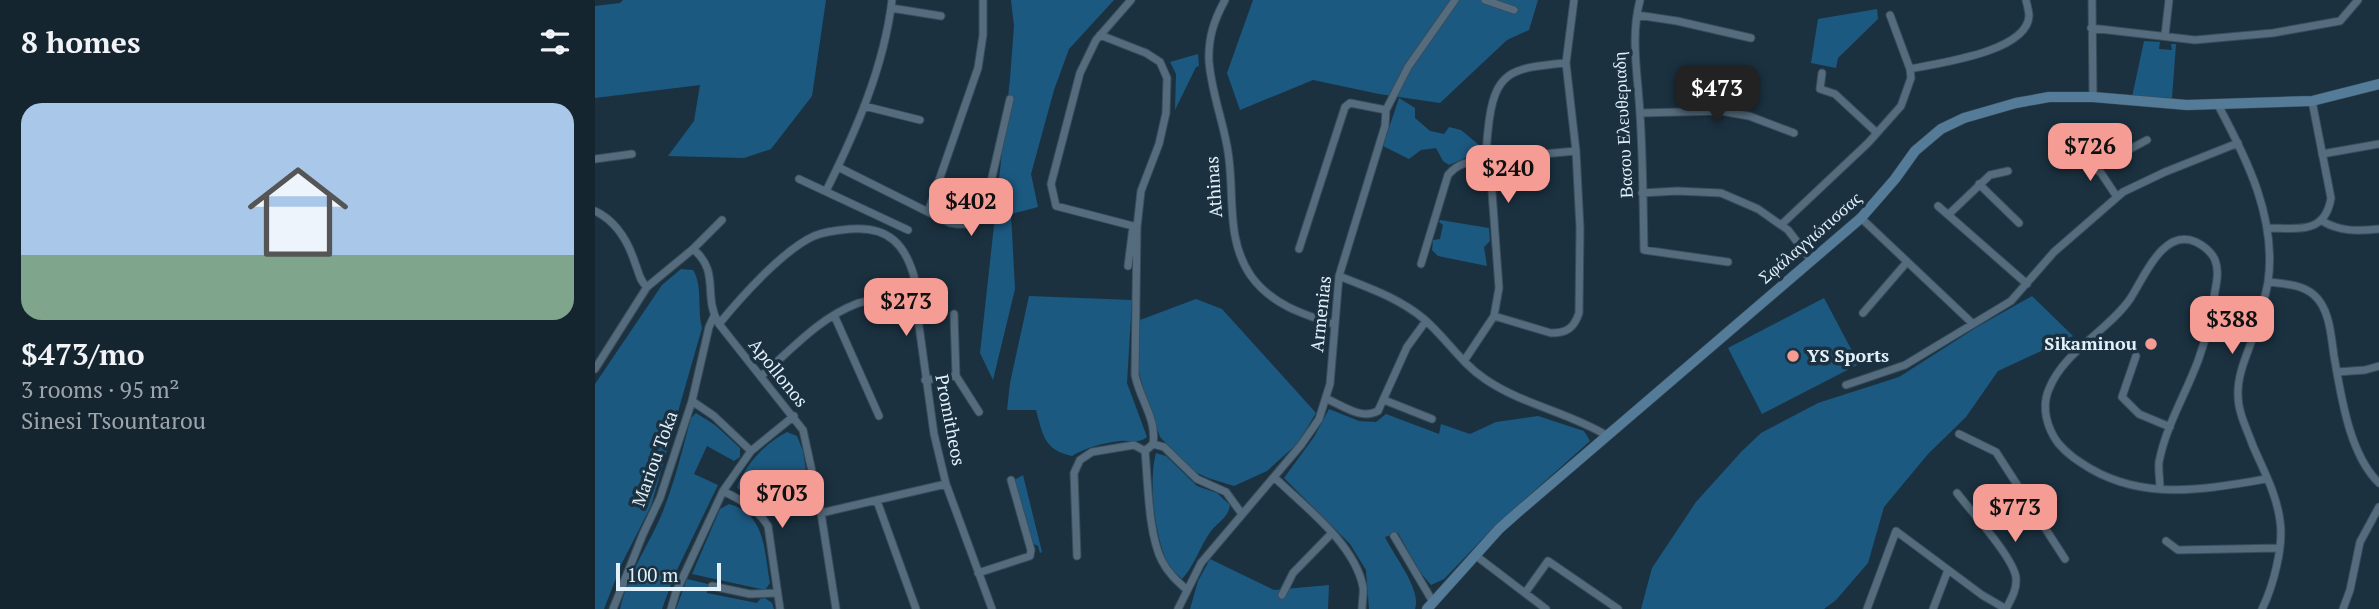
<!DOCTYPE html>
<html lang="en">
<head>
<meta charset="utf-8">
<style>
  body { margin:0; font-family:"PT Serif",serif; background:#1d2d38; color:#f1f3f6; height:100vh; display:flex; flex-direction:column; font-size:26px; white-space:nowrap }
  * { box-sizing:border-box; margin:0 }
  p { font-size:23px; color:#9da5ab }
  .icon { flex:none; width:38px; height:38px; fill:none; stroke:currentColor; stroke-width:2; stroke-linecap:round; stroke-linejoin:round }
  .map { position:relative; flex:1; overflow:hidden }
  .sheet { display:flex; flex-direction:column; background:#142530; width:595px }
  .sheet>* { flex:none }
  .scale { position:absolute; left:21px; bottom:18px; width:105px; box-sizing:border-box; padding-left:7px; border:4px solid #e2f0fa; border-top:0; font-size:19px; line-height:24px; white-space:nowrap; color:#e2f0fa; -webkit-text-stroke:5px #1b3140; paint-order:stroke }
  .price { position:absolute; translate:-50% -60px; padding:0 16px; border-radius:14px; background:#f59c94; color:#111; font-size:23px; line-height:46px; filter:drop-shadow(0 2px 4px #0008) }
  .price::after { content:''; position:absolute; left:50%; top:42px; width:21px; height:16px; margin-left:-10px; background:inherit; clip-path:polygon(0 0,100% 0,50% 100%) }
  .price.active { background:#222; color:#fff }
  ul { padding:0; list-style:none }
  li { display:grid; align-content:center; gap:14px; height:371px; padding:0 21px }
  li+li { border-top:2px solid #33424c }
  li span { display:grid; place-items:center; height:217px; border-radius:21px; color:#555 }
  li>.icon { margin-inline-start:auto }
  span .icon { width:126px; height:126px; fill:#fffc; stroke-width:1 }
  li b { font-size:30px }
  h2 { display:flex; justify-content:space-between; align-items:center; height:84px; padding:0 21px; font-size:30px }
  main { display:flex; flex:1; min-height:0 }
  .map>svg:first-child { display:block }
  .green { fill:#1c5980 }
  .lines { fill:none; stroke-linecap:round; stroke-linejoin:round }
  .street-casing { stroke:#394d59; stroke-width:9 }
  .secondary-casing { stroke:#394d59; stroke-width:11 }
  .street { stroke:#556c7e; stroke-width:7 }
  .secondary { stroke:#547b97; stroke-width:10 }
  .poi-dot { fill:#f59c94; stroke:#1b3140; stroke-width:2.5 }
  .labels { text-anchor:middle; stroke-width:7; stroke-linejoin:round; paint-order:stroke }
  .street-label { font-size:18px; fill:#e2f0fa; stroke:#1b3140 }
  .poi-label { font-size:18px; font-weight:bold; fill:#e2f0fa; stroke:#1b3140; text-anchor:end }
</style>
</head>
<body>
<main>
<section class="sheet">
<h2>8 homes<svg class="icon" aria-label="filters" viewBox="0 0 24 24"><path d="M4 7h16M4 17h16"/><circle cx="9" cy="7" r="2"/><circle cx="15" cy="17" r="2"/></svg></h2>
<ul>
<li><span style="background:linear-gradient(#a9c7e8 70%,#7fa58c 0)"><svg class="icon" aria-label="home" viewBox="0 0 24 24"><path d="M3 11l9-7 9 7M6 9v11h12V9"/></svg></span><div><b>$473/mo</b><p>3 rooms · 95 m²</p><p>Sinesi Tsountarou</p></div></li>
</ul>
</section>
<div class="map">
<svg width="1784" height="609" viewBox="0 0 1784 609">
  <rect width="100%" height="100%" fill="#1b3140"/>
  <!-- green -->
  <path class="green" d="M28 0H231L217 96 176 149 149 158 73 156 99 121 105 85 0 98V6L25 3Z
    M416 0H519L474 49 459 90 436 174 443 207 416 214 420 289 398 380 385 353 415 79 419 26Z
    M658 0H943L934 30 912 40 845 103 784 94 718 80 645 110 632 73Z
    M1282 9 1283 19 1243 58 1241 68 1216 63 1223 19Z
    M1549 41 1565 42 1564 49 1577 50 1576 44H1581L1577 98 1537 97Z
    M603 54 604 66 601 67 580 110 581 74 575 62Z
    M804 98 820 108V118L835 131 849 134 854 127 866 130 884 145 882 153 854 165 848 161 841 148 826 150 814 159 788 146Z
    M845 220 894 228 895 241 889 247 892 266 843 256 837 250 838 240 845 239 848 225 844 222Z
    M86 269 98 270C108 286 102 308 107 328L56 506 26 565 9 609H0V384L67 285Z
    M434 296 537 300 532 383 552 437C543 444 535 440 525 441 508 443 492 447 477 456 449 450 448 435 441 410H412L415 383Z
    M1437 296 1478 336 1403 371 1371 417 1333 454 1289 507 1273 563 1241 600 1229 609H1046L1057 568 1101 502 1147 451 1166 433 1223 403 1304 377 1382 327Z
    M1229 298 1264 364 1167 414 1133 348Z
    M601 299 627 309 721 413 703 443 672 471 639 486 613 478 598 471 565 437 550 395 544 372 545 320Z
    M734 409 764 421 781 422 791 414 844 434 846 424 875 434 901 422 943 416 989 431 995 441 902 524 849 579 836 585 825 572 803 533 790 537C799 556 827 590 820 609H774L771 570 755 544 689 478 719 437Z
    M101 413 120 425 145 448V457L139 461 112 446 99 474 123 485 79 576 67 609H25C33 574 52 548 66 516 79 485 87 451 96 418Z
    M192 432 202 436 208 451 216 501 171 510C162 499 149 498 142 487 151 464 170 443 192 432Z
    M561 453 571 456 602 486 622 493 635 505C633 518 624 521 616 531 605 546 600 565 587 579 582 574 575 569 572 562 560 535 553 482 561 453Z
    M428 475 447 552 445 553 443 546 437 543 419 480Z
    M134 504C171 514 169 551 175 583L170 590 97 574 125 509Z
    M615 559 679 590 734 585 733 609H595L603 581Z
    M92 579 113 584 112 593 162 603 165 599 170 598 177 603 179 609H81Z"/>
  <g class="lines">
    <!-- street casing -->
    <g class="street-casing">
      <path id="street" d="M536 0 501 40 485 73 456 184 461 206 542 227
        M630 0C619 20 613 38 614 61 616 90 627 118 632 146 641 190 629 237 656 276 676 304 707 314 738 324
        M890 0 919 10
        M1045 0C1035 38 1043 75 1045 114 1048 159 1048 204 1049 250L1133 262
        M1497 0 1498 97
        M296 8 346 16
        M1042 15 1082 21 1156 38
        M1496 28 1600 40 1678 33 1745 21 1763 0
        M505 35 551 53 565 62 572 78 571 113 564 144 546 191 542 227 540 375C545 400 562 419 558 444L550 451
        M1570 35 1574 0
        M1315 69C1343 63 1432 52 1434 16 1434 11 1432 5 1431 0
        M1227 73 1225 89 1240 94 1282 133
        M1623 105C1652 159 1682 219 1673 282 1671 294 1667 306 1664 318 1658 344 1642 369 1643 395 1643 413 1652 429 1658 446 1668 469 1682 495 1685 521 1689 546 1678 587 1667 609
        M269 106 325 120
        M1045 113 1126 111 1154 116 1199 133
        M1727 154 1784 144
        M937 155 981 151
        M0 159 37 154
        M1471 162 1489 160 1506 173 1522 197
        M243 167 355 223C371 226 379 225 389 212L415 99
        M1499 168 1552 140
        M204 179 313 230
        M1384 184 1424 223
        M231 191C261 131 289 67 297 0
        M1047 193 1082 191 1126 193 1163 209 1193 230 1216 260
        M1343 206 1432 284
        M0 211C21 221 33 241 40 263 44 272 44 280 52 287L0 369
        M333 212 383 68 388 35V0
        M1354 214 1395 175 1413 171
        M1266 218 1377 323
        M1727 221C1746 232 1762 231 1784 229
        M1186 225 1273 143 1306 106 1316 78 1315 69 1295 15
        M1672 228C1702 228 1730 235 1736 198L1717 101
        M98 249C126 272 107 296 124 324L208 430 226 513 241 609
        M704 249 750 107 755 103 791 110
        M826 264 853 175C863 163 874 161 890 162
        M533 266 538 227
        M744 276C774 288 804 298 829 319 851 338 866 363 890 379 926 404 973 412 1011 435
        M1673 282C1689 284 1706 284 1719 295 1735 309 1736 336 1739 356 1746 395 1754 454 1784 483
        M52 287 98 249 127 220
        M1268 313 1312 262
        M359 314 361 376 384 412
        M239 315 284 416
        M899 316 956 333C972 333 979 328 984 313L985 228 981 151 971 63 979 0
        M124 324C146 297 188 250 219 236 231 231 244 230 256 229 294 226 311 245 320 280V297L339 434 351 484 397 609
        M1541 356 1527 397 1544 414 1575 427
        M869 361 899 316 904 288 896 178C890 160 891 149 893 130 899 70 916 68 971 63
        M1742 372 1770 370 1784 366
        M166 376C195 351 224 318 261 304 276 298 303 299 320 297
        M330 380 361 376
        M1251 385 1310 365 1416 301 1459 252 1528 192 1570 172 1643 143
        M732 399C749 406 766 420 783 411L812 347 831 321
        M789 400 837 419
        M97 401 119 416 156 451
        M1364 434 1401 452 1470 559
        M558 444 569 447 602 479 631 492 647 514
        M550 451C553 481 553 534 567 561 573 573 582 581 592 590
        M679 477C709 506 760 544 768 587 769 594 767 602 767 609
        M1565 488C1565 480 1563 470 1564 462 1571 425 1592 392 1604 358 1612 336 1617 313 1620 291 1622 281 1624 270 1620 260 1616 251 1609 246 1601 242 1568 227 1549 278 1535 299 1513 331 1469 351 1454 389 1446 407 1452 428 1463 443 1473 455 1483 461 1496 469 1552 501 1611 489 1671 479
        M128 491C146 500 162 508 173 526L185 609
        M1362 493C1375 510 1419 558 1421 578 1422 590 1416 599 1411 609
        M282 501 321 609
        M226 513 351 484
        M799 536 838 602
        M1571 541 1583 550 1684 548
        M880 555 951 609
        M482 556 479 473 485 460 497 452 539 445 550 451
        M383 573 435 556 436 550 416 480
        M117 586 155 594 182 593
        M930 593 953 561 1023 609
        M687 595 698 573 737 533
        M18 609 48 534 65 498 97 401 114 327 119 316
        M76 609 81 592 128 491 156 451 199 416
        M583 609 606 563 706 445 724 419 735 384 744 276 790 126 791 110 813 67 860 0
        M1272 609 1301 531 1387 595 1411 609
        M1338 609 1353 570
        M1748 609 1755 590 1765 542 1784 507"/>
    </g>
    <!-- secondary casing -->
    <g class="secondary-casing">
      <path id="secondary" d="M832 609 904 529 922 513 1266 218 1300 179 1320 151 1346 129 1369 118 1421 103 1454 97H1498L1592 105 1717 101 1784 84"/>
    </g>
    <!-- street -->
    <use href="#street" class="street"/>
    <!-- secondary -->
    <use href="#secondary" class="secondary"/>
  </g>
  <!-- markers -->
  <g class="poi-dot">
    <circle cx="1556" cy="344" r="7"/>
    <circle cx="1198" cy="356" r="7"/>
  </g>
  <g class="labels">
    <!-- street labels -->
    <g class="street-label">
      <text transform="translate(1028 125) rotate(-93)" y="6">Βασου Ελευθεριαδη</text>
      <text transform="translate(619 187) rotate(-94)" y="6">Athinas</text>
      <text transform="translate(1215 238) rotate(-41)" y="6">Σφάλαγγιώτισσας</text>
      <text transform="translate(726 314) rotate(-84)" y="6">Armenias</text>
      <text transform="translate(183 373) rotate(51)" y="6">Apollonos</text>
      <text transform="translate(355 420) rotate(79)" y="6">Promitheos</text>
      <text transform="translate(60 459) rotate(-70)" y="6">Mariou Toka</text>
    </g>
    <!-- poi labels -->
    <g class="poi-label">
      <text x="1542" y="350">Sikaminou</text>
      <text x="1212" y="362" text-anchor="start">YS Sports</text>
    </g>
  </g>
</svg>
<div class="scale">100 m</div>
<b class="price active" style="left:1122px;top:125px">$473</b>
<b class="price" style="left:1495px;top:183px">$726</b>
<b class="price" style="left:913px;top:205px">$240</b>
<b class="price" style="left:376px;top:238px">$402</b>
<b class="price" style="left:311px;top:338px">$273</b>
<b class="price" style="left:1637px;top:356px">$388</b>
<b class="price" style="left:187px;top:530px">$703</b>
<b class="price" style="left:1420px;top:544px">$773</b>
</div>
</main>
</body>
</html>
